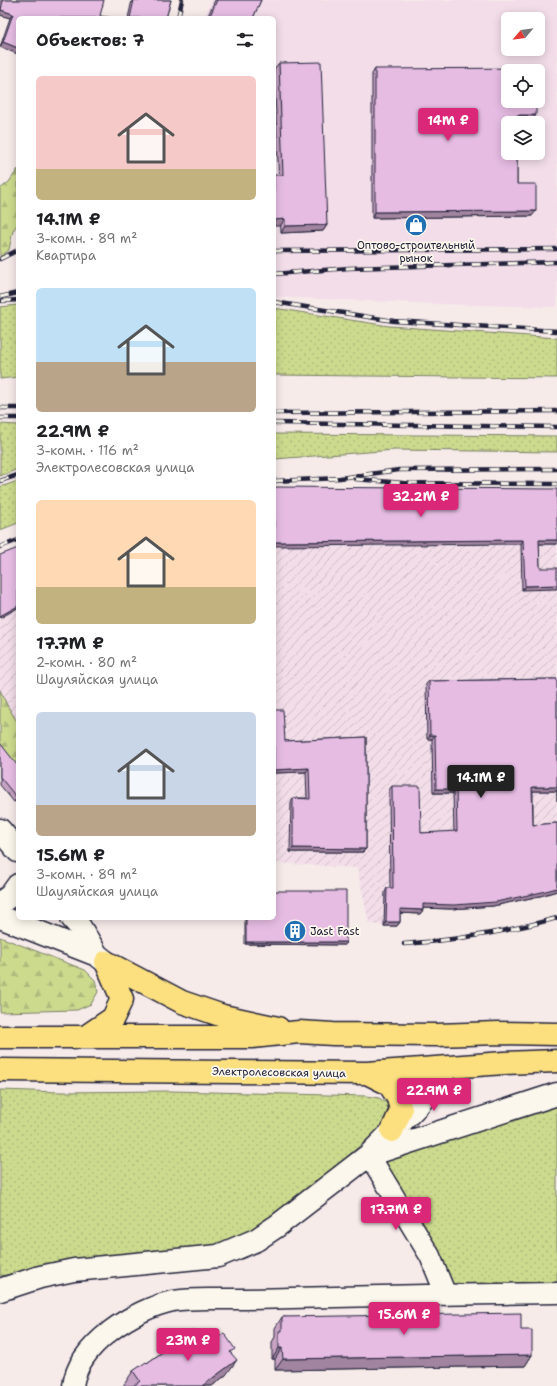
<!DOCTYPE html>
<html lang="ru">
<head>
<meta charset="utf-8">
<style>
  body { margin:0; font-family:"Shantell Sans",sans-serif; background:#f2f2f2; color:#202124; height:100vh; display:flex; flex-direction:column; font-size:15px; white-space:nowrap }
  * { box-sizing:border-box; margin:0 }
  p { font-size:13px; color:#757577 }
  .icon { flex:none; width:22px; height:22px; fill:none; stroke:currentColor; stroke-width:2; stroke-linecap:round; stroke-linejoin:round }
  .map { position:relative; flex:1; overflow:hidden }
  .drawer { position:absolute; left:16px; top:16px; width:260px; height:904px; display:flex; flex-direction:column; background:#fff; border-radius:6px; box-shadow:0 2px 10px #0003 }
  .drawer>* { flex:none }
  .needle { width:26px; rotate:241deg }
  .buttons { position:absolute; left:501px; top:12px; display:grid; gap:8px }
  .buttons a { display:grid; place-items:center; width:44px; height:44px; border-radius:6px; background:#fff; box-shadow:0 2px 10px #0003; font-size:20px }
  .price { position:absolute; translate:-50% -34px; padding:0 9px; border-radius:4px; background:#db2777; color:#fff; font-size:13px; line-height:26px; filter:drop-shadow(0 1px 2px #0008) }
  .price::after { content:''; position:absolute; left:50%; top:24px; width:12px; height:9px; margin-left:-6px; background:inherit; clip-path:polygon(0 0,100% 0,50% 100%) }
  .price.current { background:#222; color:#fff }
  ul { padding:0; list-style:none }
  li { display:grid; align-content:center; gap:8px; height:212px; padding:0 20px }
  li span { display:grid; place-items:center; height:124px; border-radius:6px; color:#555 }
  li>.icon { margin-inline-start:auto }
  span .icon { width:72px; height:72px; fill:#fffc; stroke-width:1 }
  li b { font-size:17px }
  h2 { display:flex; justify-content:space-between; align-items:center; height:48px; padding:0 20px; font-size:17px }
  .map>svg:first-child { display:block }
  .built { fill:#f2dde8; fill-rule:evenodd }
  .industrial { fill:url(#industrial-furrows) }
  .grass { fill:url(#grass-dots); stroke:#777e64 }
  .forest { fill:url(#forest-firs); stroke:#777e64 }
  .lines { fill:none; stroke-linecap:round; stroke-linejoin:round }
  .minor-casing { stroke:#22223b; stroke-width:23 }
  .tertiary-casing { stroke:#22223b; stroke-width:25 }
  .secondary-casing { stroke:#22223b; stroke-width:25 }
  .primary-casing { stroke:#22223b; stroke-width:25 }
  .minor { stroke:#fbf7ec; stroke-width:20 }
  .tertiary { stroke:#fbf7ec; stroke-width:22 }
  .secondary { stroke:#fbf7ec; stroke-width:22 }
  .primary { stroke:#fce080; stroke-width:22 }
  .rail-casing { stroke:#22223b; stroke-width:4.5 }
  .rail { stroke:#fbf7ec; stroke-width:3; stroke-dasharray:9; stroke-linecap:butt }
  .wall { fill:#c6a2c3; stroke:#22223b }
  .shaded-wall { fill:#a1849f; stroke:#22223b }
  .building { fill:#e6bce3; stroke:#22223b }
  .labels { text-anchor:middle; stroke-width:3.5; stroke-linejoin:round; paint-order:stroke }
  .poi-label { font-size:11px; fill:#22223b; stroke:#fbf7ec }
  .street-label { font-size:11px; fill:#22223b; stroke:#fbf7ec }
</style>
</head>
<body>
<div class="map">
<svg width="557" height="1386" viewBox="0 0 557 1386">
  <defs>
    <pattern id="industrial-furrows" width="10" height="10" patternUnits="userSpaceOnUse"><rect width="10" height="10" fill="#f2dde8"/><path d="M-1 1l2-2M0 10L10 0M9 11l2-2" fill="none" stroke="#cfbdc8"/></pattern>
    <pattern id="grass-dots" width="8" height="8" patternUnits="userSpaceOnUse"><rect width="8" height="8" fill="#ccda8e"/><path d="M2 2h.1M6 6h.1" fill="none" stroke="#afbb7b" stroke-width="1.8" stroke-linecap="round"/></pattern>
    <pattern id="forest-firs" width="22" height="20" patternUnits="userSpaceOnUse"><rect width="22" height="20" fill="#ccda8e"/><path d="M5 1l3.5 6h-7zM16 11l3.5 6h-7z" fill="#afbb7b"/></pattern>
  </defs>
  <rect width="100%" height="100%" fill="#f7ebea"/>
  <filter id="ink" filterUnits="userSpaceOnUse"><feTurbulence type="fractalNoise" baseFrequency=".025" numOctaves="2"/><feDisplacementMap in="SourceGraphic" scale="8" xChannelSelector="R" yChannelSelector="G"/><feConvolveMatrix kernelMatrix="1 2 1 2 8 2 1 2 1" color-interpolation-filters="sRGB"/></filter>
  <g filter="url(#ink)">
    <!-- built -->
    <path class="built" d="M211 0H557V307L438 304 274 297V18H204ZM508 19H538V49H508ZM508 71H538V101H508ZM508 123H538V153H508Z"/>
    <!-- industrial -->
    <path class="industrial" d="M274 490 557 493V891L493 906 451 909 420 908V914L397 913V926H384L369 923 357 868 274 863Z
      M18 550V731L0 710V557Z"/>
    <!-- grass -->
    <path class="grass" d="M18 305V377L0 379V307Z
      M274 308 389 326 557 338V378L274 375Z
      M0 424 18 425V469L0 476Z
      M274 434 557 436V452L395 450 274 459Z
      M18 481V523L0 530V487Z
      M0 1090 61 1092 171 1091 366 1096 379 1098 388 1104 389 1113 385 1124 270 1223 226 1243 40 1269 0 1276Z
      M557 1101V1285L449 1287 380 1158Z"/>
    <!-- forest -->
    <path class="forest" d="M18 169V223L13 231 9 250 0 257V189L9 182Z
      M0 690 7 705 18 723V774L0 751Z
      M0 937 85 970 95 980 98 992 91 1004 77 1010 0 1012Z"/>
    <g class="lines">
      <!-- minor casing -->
      <g class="minor-casing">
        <path id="minor" d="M369 1155 430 1256 446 1295
          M73 1386C78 1344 135 1309 173 1301 190 1298 208 1299 225 1299 247 1299 269 1299 291 1298 380 1296 468 1294 557 1293"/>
      </g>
      <!-- tertiary casing -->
      <g class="tertiary-casing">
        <path id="tertiary" d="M0 830 18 851
          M0 903 10 896 18 885
          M0 917 97 955 106 962
          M72 918 80 927 97 955"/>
      </g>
      <!-- secondary casing -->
      <g class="secondary-casing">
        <path id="secondary" d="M372 1154 557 1094
          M0 1290 40 1277 74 1270 218 1256 256 1240 277 1226 369 1155 418 1105 447 1068"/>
      </g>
      <!-- primary casing -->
      <g class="primary-casing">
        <path id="primary" d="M106 962 182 1002 223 1016 278 1028
          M0 1037H252L299 1032 333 1034 436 1035 498 1033 557 1034
          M85 1037 113 1018 122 999 106 962
          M0 1070 367 1073 504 1063 557 1061
          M367 1073 389 1084 398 1098 401 1110 392 1131"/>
      </g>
      <!-- minor -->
      <use href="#minor" class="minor"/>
      <!-- tertiary -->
      <use href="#tertiary" class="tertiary"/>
      <!-- secondary -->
      <use href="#secondary" class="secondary"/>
      <!-- primary -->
      <use href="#primary" class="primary"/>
      <!-- rail casing -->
      <g class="rail-casing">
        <path id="rail" d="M178 18 182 0
          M274 251 557 249
          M0 259 18 250
          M274 274 349 268 557 262
          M0 297 18 293
          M2 301 18 300
          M274 302 394 321 557 331
          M0 408H18
          M274 413 557 411
          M0 418H18
          M274 423 557 427
          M355 479 403 483 557 484
          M0 481 18 475
          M274 481 340 478 399 470 557 469
          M0 547 18 540
          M404 944C456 940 507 932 557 918"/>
      </g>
      <!-- rail -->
      <use href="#rail" class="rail"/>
    </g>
    <!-- wall -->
    <path class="wall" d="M1 0H104L18 18V54L0 47 10 18 0 15V5Z
      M132 0H171L166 18H128Z
      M215 0H261L253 18H207Z
      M279 63 327 225 323 231 281 233 274 69Z
      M375 69 532 121H517V184L532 216 372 218V74Z
      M274 487 557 544H539L540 568 522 590 521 544Z
      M557 679V801V791H533V825L557 823V891L540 896 493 906 451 909 423 908V910L420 914 400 913V922L397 926H384L385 892 387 888H390L389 790 392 786 421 833 454 832 453 793H433L432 739H427L426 684 429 681Z
      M274 710 285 741 366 737V849L363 852H290L291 802 293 798H307L306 772 274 773Z
      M0 743 18 799 14 802 0 785Z
      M245 918H274L346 942 345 945 245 944Z
      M282 1317 521 1330 532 1355 525 1366 275 1370V1359H272V1342L275 1337V1328Z
      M188 1334 199 1337 214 1340 232 1354 226 1375 212 1386H123L133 1371 147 1363Z"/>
    <!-- shaded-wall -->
    <path class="shaded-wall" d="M1 10 13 14 10 18 0 15V11Z
      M3 42 18 48V54L0 47Z
      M517 115H536L532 121H513Z
      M536 211 532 216 372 218 375 212Z
      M285 219 280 226H274V220Z
      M327 225 323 231 281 233 285 226Z
      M523 540 521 544 274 546V542Z
      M539 540H557V544H536Z
      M557 585V589L522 590 525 586Z
      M18 606V608L0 618V616Z
      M430 735H435L432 739H427Z
      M309 768 306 772 274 773V770Z
      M532 787H557V791H530Z
      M436 789H456L453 793H433Z
      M18 797V799L14 802 17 798Z
      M293 848 366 849 363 852H290Z
      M557 888V891L540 896 493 906 451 909 420 908 423 904Z
      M400 909 423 910 420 914 397 913Z
      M386 922H400L397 926H384Z
      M246 942H346L345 945 245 944Z
      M279 1348H282L275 1359H272Z
      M532 1355 525 1366 275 1370 283 1359Z
      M237 1360 226 1375 212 1386H202Z"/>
    <!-- building -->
    <path class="building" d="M3 0H104L100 16 115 18H18V48L3 42 13 14 1 10Z
      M134 0H171L166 18H130Z
      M217 0H261L253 18H209Z
      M321 62 327 225 285 226V219L274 220V175H283L279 63Z
      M536 68V71H508V101H536V115H517V123H508V153H517V184H536V211L375 212V69Z
      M274 487 557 489V540H539L540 568H557V585L525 586 523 540 274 542Z
      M18 548V606L0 616V555Z
      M557 679V787H532L533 825 557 823V888L542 892 496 902 454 905 423 904V910L400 909V922H386L387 888H393L392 786H420L421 833 457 831 456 789H436L435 735H430L429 681Z
      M274 710H283L285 741 366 737V849L293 848V798L310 799 309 768 274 770Z
      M0 743 18 766V797L17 798 0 777Z
      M274 891H346V942H246V918H274Z
      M521 1313V1330H532V1355L283 1359 282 1348H279V1331H282V1317Z
      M194 1330 199 1337 208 1331 214 1340 224 1333 235 1349 230 1352 237 1360 202 1386H133L140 1381 133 1371 146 1362 147 1363 188 1334Z"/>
  </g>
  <!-- icons -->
  <defs>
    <g id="shop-disc" transform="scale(1.15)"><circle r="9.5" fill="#1f6fb2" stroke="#fbf7ec"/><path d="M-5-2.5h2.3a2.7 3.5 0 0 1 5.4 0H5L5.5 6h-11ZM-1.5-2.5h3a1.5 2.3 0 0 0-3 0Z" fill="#fff"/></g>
    <g id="building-disc" transform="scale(1.15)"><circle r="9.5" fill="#1f6fb2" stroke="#fbf7ec"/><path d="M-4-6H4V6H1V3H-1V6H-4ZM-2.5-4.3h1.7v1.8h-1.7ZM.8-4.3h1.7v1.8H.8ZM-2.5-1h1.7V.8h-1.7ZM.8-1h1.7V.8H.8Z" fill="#fff"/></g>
  </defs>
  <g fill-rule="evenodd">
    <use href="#shop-disc" x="416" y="225"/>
    <use href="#building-disc" x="295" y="931"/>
  </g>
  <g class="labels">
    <!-- poi labels -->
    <g class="poi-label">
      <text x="416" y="249">Оптово-строительный<tspan x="416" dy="13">рынок</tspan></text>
      <text x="310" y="935" text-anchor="start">Jast Fast</text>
    </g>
    <!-- street labels -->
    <g class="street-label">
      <text transform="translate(279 1072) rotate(1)" y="4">Электролесовская улица</text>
    </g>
  </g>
</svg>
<div class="buttons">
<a><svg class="needle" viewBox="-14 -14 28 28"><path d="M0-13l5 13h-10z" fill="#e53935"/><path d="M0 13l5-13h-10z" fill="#757577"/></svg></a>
<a><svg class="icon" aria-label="locate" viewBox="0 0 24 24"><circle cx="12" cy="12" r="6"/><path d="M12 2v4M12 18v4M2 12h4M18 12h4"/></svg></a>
<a><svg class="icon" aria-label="layers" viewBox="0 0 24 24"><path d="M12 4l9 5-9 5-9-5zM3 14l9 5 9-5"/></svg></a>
</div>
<b class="price" style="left:448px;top:142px">14M ₽</b>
<b class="price" style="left:421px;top:518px">32.2M ₽</b>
<b class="price current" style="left:481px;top:799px">14.1M ₽</b>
<b class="price" style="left:434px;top:1112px">22.9M ₽</b>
<b class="price" style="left:396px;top:1231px">17.7M ₽</b>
<b class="price" style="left:404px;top:1336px">15.6M ₽</b>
<b class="price" style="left:188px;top:1362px">23M ₽</b>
<section class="drawer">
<h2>Объектов: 7<svg class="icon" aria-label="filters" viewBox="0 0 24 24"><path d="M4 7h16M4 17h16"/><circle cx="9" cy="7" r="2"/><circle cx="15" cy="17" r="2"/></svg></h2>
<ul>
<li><span style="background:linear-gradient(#f6c9c9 75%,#c2b280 0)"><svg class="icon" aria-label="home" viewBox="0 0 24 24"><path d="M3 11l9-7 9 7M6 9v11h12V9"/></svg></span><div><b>14.1M ₽</b><p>3-комн. · 89 m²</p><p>Квартира</p></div></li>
<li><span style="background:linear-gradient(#bfe0f5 60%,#b9a48a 0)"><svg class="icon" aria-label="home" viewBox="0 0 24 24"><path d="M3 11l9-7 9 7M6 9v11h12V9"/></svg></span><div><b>22.9M ₽</b><p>3-комн. · 116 m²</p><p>Электролесовская улица</p></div></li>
<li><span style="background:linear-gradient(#ffd9b3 70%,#c2b280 0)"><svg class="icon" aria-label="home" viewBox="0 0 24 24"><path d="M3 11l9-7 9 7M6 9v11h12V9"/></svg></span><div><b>17.7M ₽</b><p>2-комн. · 80 m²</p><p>Шауляйская улица</p></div></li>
<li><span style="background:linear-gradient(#c9d6e8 75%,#b9a48a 0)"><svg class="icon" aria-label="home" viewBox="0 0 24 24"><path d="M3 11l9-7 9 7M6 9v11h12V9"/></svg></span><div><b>15.6M ₽</b><p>3-комн. · 89 m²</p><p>Шауляйская улица</p></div></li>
</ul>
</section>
</div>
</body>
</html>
